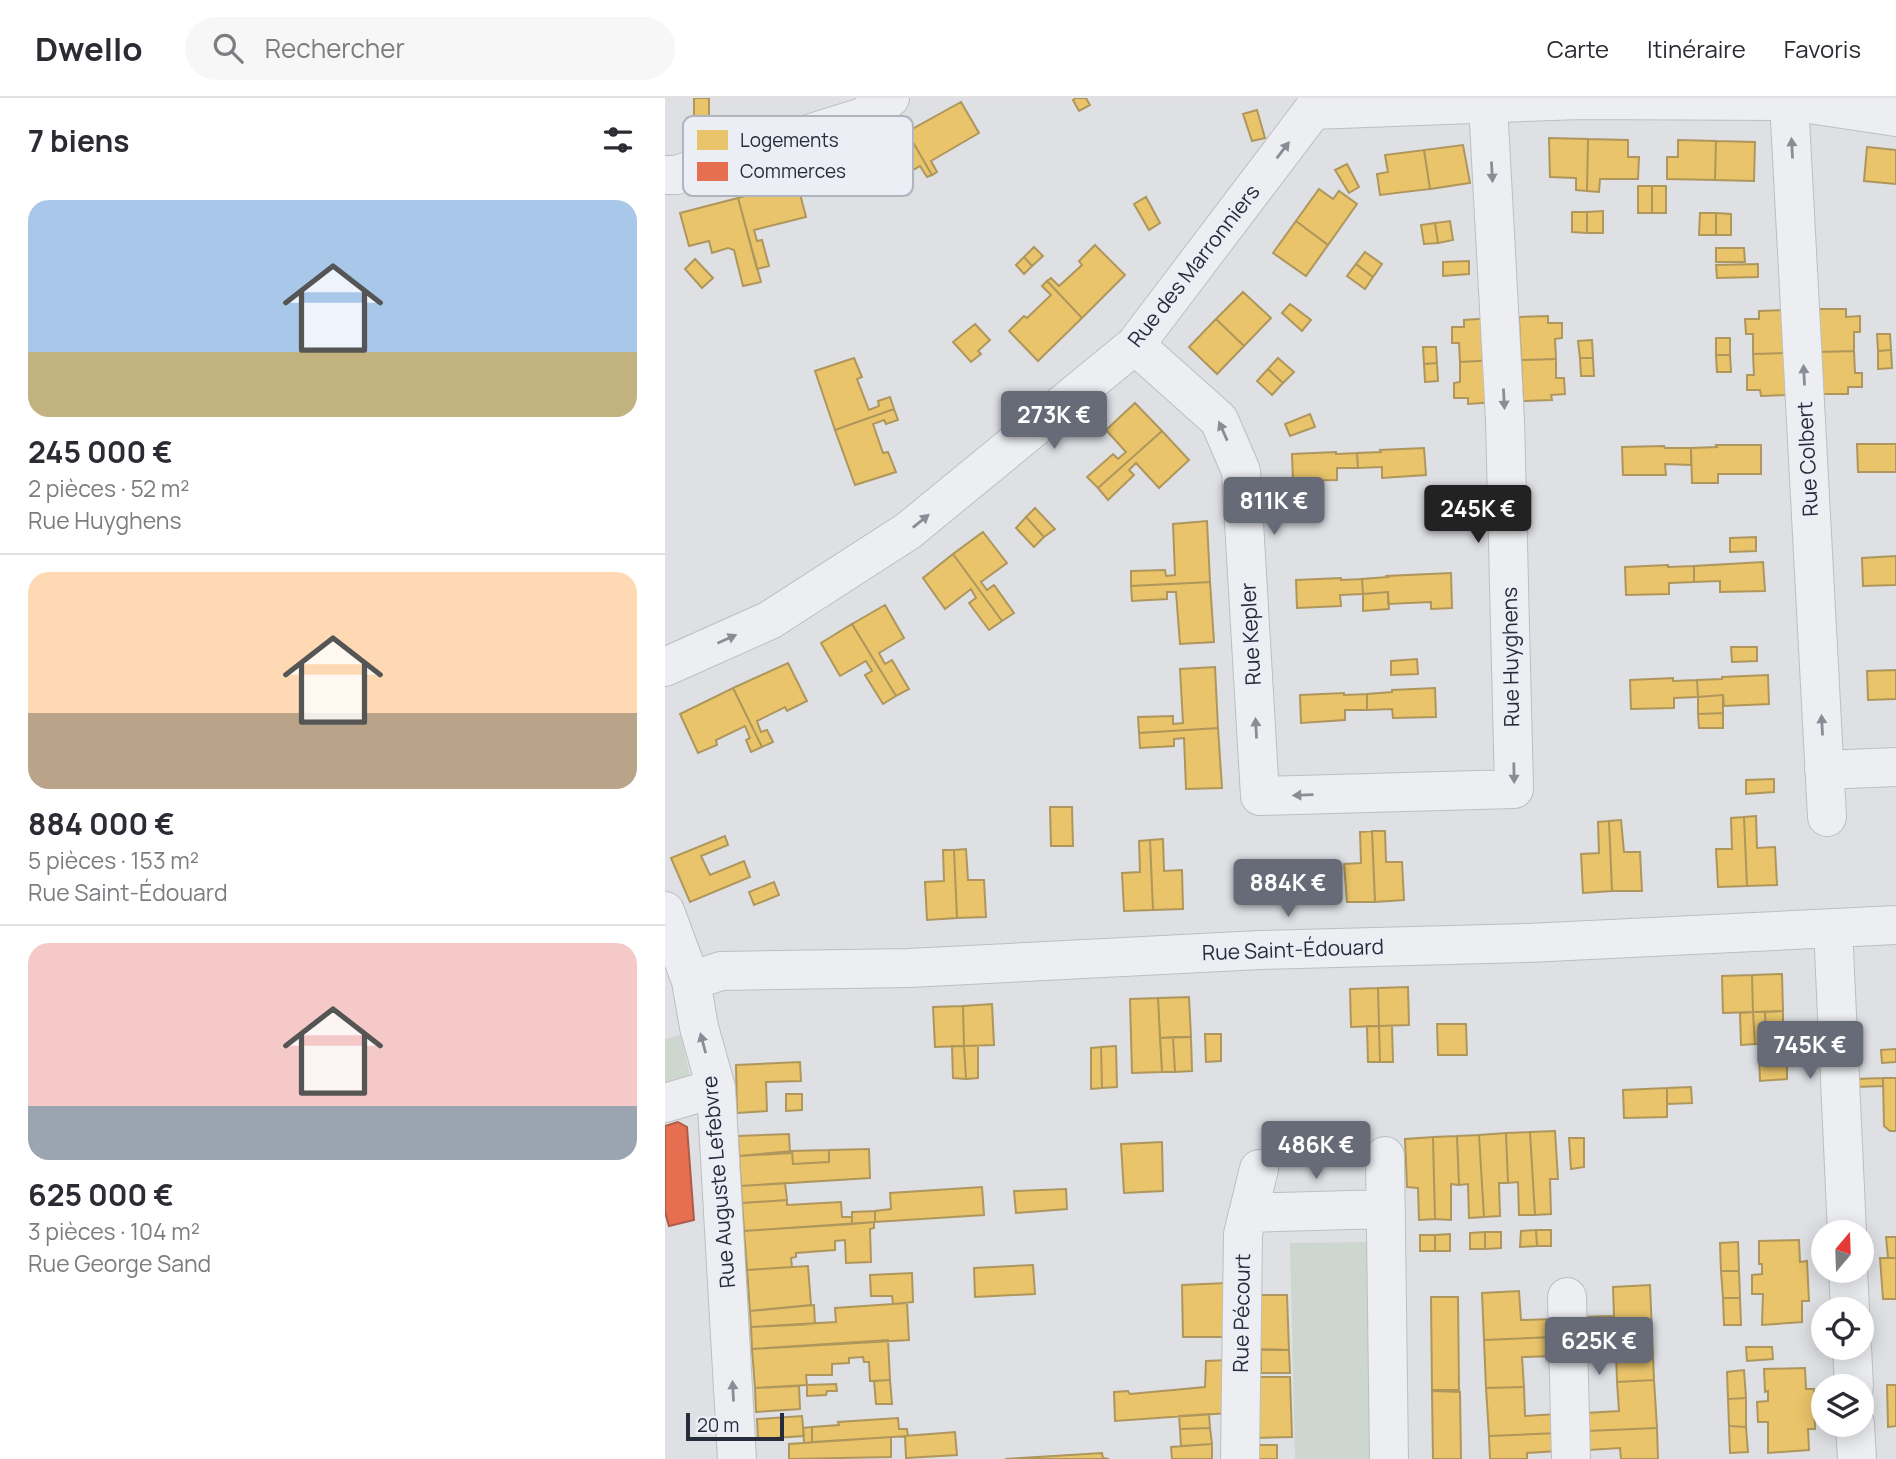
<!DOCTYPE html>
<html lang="fr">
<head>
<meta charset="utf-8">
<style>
  body { margin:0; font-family:Manrope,sans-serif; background:#f7f7f7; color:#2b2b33; height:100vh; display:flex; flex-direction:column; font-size:26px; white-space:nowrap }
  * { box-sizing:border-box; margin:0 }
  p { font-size:23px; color:#7c7c81 }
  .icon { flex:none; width:38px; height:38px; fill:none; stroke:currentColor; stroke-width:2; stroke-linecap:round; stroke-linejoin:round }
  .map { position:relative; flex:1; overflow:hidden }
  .drawer { display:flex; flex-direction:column; background:#fff; width:665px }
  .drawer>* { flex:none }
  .needle { width:46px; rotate:19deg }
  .controls { position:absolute; left:1146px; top:1122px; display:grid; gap:14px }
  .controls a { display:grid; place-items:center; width:63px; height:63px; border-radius:50%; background:#fff; box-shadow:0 4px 18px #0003; font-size:35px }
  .scale { position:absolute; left:21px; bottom:18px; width:98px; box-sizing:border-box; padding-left:7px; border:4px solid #262c3c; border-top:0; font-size:19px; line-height:24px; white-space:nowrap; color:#262c3c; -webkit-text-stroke:5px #ebeef4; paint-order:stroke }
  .price { position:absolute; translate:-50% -60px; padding:0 16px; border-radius:7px; background:#666b77; color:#fff; font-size:23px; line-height:46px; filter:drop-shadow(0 2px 4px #0008) }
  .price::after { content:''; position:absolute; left:50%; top:42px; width:21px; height:16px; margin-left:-10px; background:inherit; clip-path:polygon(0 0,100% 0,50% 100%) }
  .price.current { background:#222; color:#fff }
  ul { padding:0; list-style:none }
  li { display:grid; align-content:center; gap:14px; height:371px; padding:0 28px }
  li+li { border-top:2px solid #e1e1e2 }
  li span { display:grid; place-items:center; height:217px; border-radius:21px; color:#555 }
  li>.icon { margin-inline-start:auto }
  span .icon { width:126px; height:126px; fill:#fffc; stroke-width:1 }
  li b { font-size:30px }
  h2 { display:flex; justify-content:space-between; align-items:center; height:84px; padding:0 28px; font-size:30px }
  header { display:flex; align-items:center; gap:42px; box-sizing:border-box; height:98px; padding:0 35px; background:#fff; border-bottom:2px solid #e1e1e2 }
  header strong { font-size:33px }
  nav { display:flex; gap:38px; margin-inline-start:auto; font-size:24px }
  .search { width:490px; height:63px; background:#f7f7f7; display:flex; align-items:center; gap:18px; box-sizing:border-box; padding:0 24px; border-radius:38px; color:#7c7c81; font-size:26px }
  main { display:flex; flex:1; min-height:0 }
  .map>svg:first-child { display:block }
  .green { fill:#ced7cf }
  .homes { fill:#e9c46a; stroke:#ae965c; stroke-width:2 }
  .shops { fill:#e76f51; stroke:#ad5b4b; stroke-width:2 }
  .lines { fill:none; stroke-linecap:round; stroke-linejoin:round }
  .minor-casing { stroke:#bdbec2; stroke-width:40 }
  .minor { stroke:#edeef1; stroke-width:38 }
  .oneway { fill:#8a8d96 }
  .labels { text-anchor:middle; stroke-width:7; stroke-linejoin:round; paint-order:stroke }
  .street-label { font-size:21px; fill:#262c3c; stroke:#ebeef4 }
  .key { fill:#ebeef4; stroke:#b0b4bd; stroke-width:2 }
  .key-label { font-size:19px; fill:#262c3c }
</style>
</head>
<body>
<header>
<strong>Dwello</strong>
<div class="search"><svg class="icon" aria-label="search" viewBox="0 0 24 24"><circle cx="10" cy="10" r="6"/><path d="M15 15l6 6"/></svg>Rechercher</div>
<nav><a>Carte</a><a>Itinéraire</a><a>Favoris</a></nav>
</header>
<main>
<section class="drawer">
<h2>7 biens<svg class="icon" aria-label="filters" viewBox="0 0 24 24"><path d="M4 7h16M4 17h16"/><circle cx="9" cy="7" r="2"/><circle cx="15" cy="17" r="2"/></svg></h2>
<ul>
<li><span style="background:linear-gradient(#a9c7e8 70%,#c2b280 0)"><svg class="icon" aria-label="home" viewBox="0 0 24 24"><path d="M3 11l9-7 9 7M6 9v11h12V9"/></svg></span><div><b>245 000 €</b><p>2 pièces · 52 m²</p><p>Rue Huyghens</p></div></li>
<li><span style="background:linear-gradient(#ffd9b3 65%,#b9a48a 0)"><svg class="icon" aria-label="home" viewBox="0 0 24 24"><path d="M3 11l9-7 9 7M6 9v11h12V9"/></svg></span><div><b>884 000 €</b><p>5 pièces · 153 m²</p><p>Rue Saint-Édouard</p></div></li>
<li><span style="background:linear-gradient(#f6c9c9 75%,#9aa5b1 0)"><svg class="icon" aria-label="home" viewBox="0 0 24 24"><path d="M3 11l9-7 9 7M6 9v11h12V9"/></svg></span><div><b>625 000 €</b><p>3 pièces · 104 m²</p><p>Rue George Sand</p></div></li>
</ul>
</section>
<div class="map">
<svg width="1231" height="1361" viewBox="0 0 1231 1361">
  <rect width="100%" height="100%" fill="#dee0e4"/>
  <!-- green -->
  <path class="green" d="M16 937 27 989 0 996V941Z
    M708 1144 711 1361H630L625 1145Z"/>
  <!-- homes -->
  <path class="homes" d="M29 0H44V18L29 19Z
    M411 0H421L425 7 414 13 408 2Z
    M296 4 314 35 266 63 272 74 267 77 242 34Z
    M592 12 600 40 587 43 578 16Z
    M242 34 267 77 262 79 255 68 208 94 191 63Z
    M884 40 923 41 922 93 911 92V80L885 79Z
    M923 41 963 42V59H974L973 81H935L934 94 922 93Z
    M1013 42 1051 43 1050 82 1002 81V59H1013Z
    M1051 43 1090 44 1089 83 1050 82Z
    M798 47 805 85 765 91 759 52Z
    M1202 49 1231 52V86L1199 83Z
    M759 52 765 91 715 97 712 76 723 74 720 57Z
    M682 66 694 89 684 95 670 72Z
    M132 84 141 119 89 132 92 143 97 142 104 168 92 171 73 100Z
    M973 88H987V115H973Z
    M987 88H1001V115H987Z
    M654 91 668 101 674 93 692 106 663 147 631 123Z
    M481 99 495 125 484 132 469 106Z
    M73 100 96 184 78 188 69 152 63 150 47 155 44 143 24 148 15 115Z
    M938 113V135H922V114Z
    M907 114H922V135L907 134Z
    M1035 115H1051V137H1034Z
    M1051 115 1066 116V137H1051Z
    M631 123 663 147 641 178 608 155Z
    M785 123 788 142 773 145 770 125Z
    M770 125 773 145 759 146 756 127Z
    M430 147 460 177 417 220 382 183 386 180 394 188 417 167 414 163Z
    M369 149 378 158 367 168 359 159Z
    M1051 150H1079L1080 164H1051Z
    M700 154 717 166 708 179 691 166Z
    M359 159 367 168 359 176 351 167Z
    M30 161 48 180 37 190 20 171Z
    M804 163V176L778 178V164Z
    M691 166 708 179 700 191 682 178Z
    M1093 166V179L1052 180 1051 167Z
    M382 183 417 220 373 263 344 233 359 218 362 220 386 197 377 188Z
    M578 194 606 220 579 248 551 221Z
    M625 206 646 222 637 233 617 215Z
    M1153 211H1181V219L1195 218V234H1189V253L1153 254Z
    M1124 212V255L1088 256V236H1081L1080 221H1094V213Z
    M883 218V225H897V240L890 241 891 261 856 262 854 219Z
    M828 220 831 262 795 264 794 245H787V229H799V222Z
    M551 221 579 248 552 276 524 249Z
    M310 226 325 242 313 253 316 256 306 264 288 244Z
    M1212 236H1225L1226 252 1213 253Z
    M1051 240H1065V257H1051Z
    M927 242 928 260H915L913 243Z
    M758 249H771L772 265 759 266Z
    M1226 252 1227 270 1213 271V253Z
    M1189 253 1190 275H1197V289H1183V296H1155L1153 254Z
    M1124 255 1123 297 1096 298 1095 292H1082V277H1089L1088 256Z
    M1051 257H1065L1066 274H1052Z
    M189 260 197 279 192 281 204 312 214 308 213 303 225 299 229 311 170 332 150 273Z
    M613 260 629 274 618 285 603 271Z
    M915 260H928L929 278H916Z
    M891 261V280H899L900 296 886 297 887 302 858 303 856 262Z
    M831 262 832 304 803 306V300H789V285L795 284V264Z
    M772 265 773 283 760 284 759 266Z
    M603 271 618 285 607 297 592 283Z
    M470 305 497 333 433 390 422 379 448 356 453 361 461 354 441 332Z
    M229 311 233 322 221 326 219 322 208 326 218 355 223 354 231 374 190 387 170 332Z
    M645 316 650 329 625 338 620 326Z
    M497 333 524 362 494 390 471 365 464 372 469 377 443 402 433 390Z
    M1192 346H1231V374H1193Z
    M1051 347H1096V376H1053V385H1027L1026 350 1052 349Z
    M999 348 1000 350H1026V367L1000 366 1001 377H958L957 349Z
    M759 350 761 377 717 380V369L693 370 692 355 716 354 715 352Z
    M671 354V356L692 355 693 370H672V382L628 383 627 356Z
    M370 410 390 431 379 439 361 419Z
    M361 419 379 439 369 449 351 430Z
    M542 423 545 484 466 488V473L500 472 501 478 510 477 508 426Z
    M318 434 342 465 316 484 322 492 329 487 349 515 337 523 288 456Z
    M1091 439V453L1065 454V440Z
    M288 456 337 523 324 532 304 505 311 500 306 491 280 511 258 480Z
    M1231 458V487L1198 488 1197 460Z
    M1098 464 1100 493 1055 494V483L1029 484V468Z
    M1003 467V469L1029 468V484L1004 485V496L961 497 960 469Z
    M786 475 787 510 766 511V504L723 506V494L698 496 697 481 723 479 722 478Z
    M676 480V482L697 481 698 496 675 497 676 508 632 510 631 482Z
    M545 484 549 544 515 546 511 494H502V501L467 503 466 488Z
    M723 494 724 511 698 513V496Z
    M220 507 239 540 214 555 220 566 227 562 244 591 231 598 187 526Z
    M187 526 231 598 218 606 200 577 207 573 201 563 175 578 156 545Z
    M1066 549H1092V563L1067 564Z
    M752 561 753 576 726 577V563Z
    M123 565 142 603 122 613 120 609 92 623 96 634 102 632 108 644 97 649 68 590Z
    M550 569 553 630 474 635 473 619 508 618V626L518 625 515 571Z
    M1231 572V601L1203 602 1202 573Z
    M1103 577 1104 606 1059 608 1058 597 1033 599 1032 582 1057 581V579Z
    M1008 580V583L1032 582 1033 599 1009 600V610L966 611 965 582Z
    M68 590 97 649 86 654 81 642 85 640 80 628 51 642 52 647 33 655 15 616Z
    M770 590 771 619 728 620 727 611 702 612V596L727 594V592Z
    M679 595V597L702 596V612H680V622L636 625 635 597Z
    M1058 597V615L1033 616V599Z
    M1058 615V630H1034L1033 616Z
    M553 630 557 690 521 691 519 640 509 641V648L475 650 474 635Z
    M1109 681V694L1081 696V682Z
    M385 709H407L408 748H386Z
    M1091 718 1092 750 1110 749 1112 787 1082 788 1079 719Z
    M1079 719 1082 788 1053 789 1051 751H1067L1066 720Z
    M956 722 959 754H975L977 793H947L944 723Z
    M944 723 947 793 918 795 916 756 934 755 933 724Z
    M707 733H720L721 764H737L739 802 710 804Z
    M707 733 710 804H682L679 766 696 765 695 734Z
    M60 738 63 747 36 758 45 777 79 763 85 779 25 804 6 760Z
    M498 741 499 773 517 772 518 811 488 812 485 742Z
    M485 742 488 812 459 813 457 775 475 774 474 743Z
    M301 751 303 782H319L321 819 292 820 289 752Z
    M278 752H289L292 820 262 822 260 784 279 783Z
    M109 784 114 797 89 807 84 794Z
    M1117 876 1118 913 1088 914 1087 877Z
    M1087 877 1088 914 1058 915 1057 878Z
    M743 889 744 927 714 928 713 890Z
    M713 890 714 928 686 929 685 891Z
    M524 899 526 939 495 940 493 900Z
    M493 900 497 974 467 975 465 901Z
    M327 906 329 947 299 948 298 908Z
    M298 908 299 948 270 949 268 909Z
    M1118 913V946L1102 947 1100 914Z
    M1088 914H1100L1102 946H1090Z
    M1088 914 1090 946 1076 947 1075 915Z
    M772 926H801L802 957H773Z
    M702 928H714L715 964H703Z
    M714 928H727L728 964H715Z
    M540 936H556V963L541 964Z
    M508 939H526L527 973 510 974Z
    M508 939 510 974H497L495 940Z
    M287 948H299L301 981 288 980Z
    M299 948H313V980L301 981Z
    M451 948 452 989 437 990 436 949Z
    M436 949 437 990 426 991V950Z
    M1231 951V964L1217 965 1216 952Z
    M1094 958H1107V968L1122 967V981L1095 983Z
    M135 964 136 983 101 984 102 1013 72 1015 71 967Z
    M1218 980V988L1192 989 1191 981Z
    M1218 980H1231V1033H1225L1219 1028Z
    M1026 989 1027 1005 1002 1006V990Z
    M1002 990V1019L959 1020 958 992Z
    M121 996H137V1012L121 1013Z
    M890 1033 893 1081H885L886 1116 870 1117 865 1034Z
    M865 1034 870 1117H854L853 1084 843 1085 841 1035Z
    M841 1035 843 1085H834L835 1118 819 1119 814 1037Z
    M124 1036 125 1055 74 1058 73 1038Z
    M814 1037 819 1119 804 1120 803 1086 794 1087 792 1038Z
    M792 1038 794 1087 786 1086V1122L770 1121 768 1039Z
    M768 1039 770 1121 754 1122 753 1090 742 1089 740 1041Z
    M904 1040H919V1069L906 1071Z
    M497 1044 498 1093 459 1095 456 1046Z
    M204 1051 205 1080 76 1088 74 1058 127 1053 128 1066 164 1064V1052Z
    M164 1052V1064L128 1066 127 1053Z
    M120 1085 122 1102 77 1105 76 1088Z
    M317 1089 319 1117 210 1124V1113L226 1111 225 1095Z
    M401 1091 402 1111 351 1115 349 1093Z
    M122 1102V1107L176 1104 177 1119H187V1126L79 1133 77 1105Z
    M210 1113V1124L187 1126V1114Z
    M209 1124V1130L205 1131 206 1164 181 1165 180 1142 170 1143V1152L131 1155V1159L126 1160 127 1169 82 1172 79 1133Z
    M871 1132H886V1148H872Z
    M871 1132 872 1148 855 1149 856 1133Z
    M820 1134V1151H805V1135Z
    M820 1134H836V1150L820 1151Z
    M785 1136V1153H770V1137Z
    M755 1137H770V1153H755Z
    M1221 1139H1231V1160H1223Z
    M1134 1142 1135 1164 1142 1163 1144 1203H1137V1224L1097 1227 1098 1196H1087V1177L1097 1176V1166H1094V1143Z
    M1073 1144 1074 1173H1056L1055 1145Z
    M1215 1160H1231V1201H1218Z
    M368 1167 370 1196 310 1199 309 1170Z
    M143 1168 146 1207 85 1213 82 1172Z
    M1056 1173H1074L1075 1200H1058Z
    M247 1175 248 1204 228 1206 227 1198H206L205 1177Z
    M561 1185 562 1239H518L517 1187Z
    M985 1187 987 1235 918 1238 917 1219 949 1218 948 1189Z
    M854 1193 856 1222 888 1221 889 1239 819 1242 817 1195Z
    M590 1197H622L624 1252H590Z
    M766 1199H793L794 1292H767Z
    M1058 1200H1075L1076 1227H1059Z
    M242 1205 244 1242 87 1251 86 1229 171 1224 170 1210Z
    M149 1207 150 1226 86 1229 85 1213Z
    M987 1235 989 1282 952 1284 951 1255 919 1256 918 1238Z
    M889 1239 890 1258 857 1259 859 1289 821 1290 819 1242Z
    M223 1242 225 1282 205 1283 204 1264H199L198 1259 184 1260V1265L167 1266V1277H141L142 1287 90 1290 87 1251Z
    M1081 1249H1107L1108 1261 1082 1263Z
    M596 1251 624 1252 625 1275H596Z
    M562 1262 563 1315 450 1323 449 1294 463 1293 465 1296 540 1289 541 1263Z
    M1140 1270 1141 1291H1149L1150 1331H1143L1144 1352 1103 1355V1324H1093L1092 1304 1103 1303V1293L1100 1294 1099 1271Z
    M1079 1272 1081 1300 1063 1301 1062 1274Z
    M589 1279H625L627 1339 589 1340Z
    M225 1282 227 1306H211L209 1283Z
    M989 1282 992 1330 922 1333 921 1315 954 1313 952 1284Z
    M171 1286 172 1293H162L161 1297 142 1298V1287Z
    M1222 1287H1231V1328L1223 1329Z
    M134 1288 135 1311 91 1314 90 1290Z
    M859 1289 860 1318 892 1316 893 1335 824 1338 821 1290Z
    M767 1293 795 1294 796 1361H768Z
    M1081 1300V1329L1064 1328 1063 1301Z
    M544 1316 545 1330 515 1331 514 1318Z
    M137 1318 139 1338 93 1341 92 1321Z
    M233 1320 234 1331H242L243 1338 147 1344V1329L174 1327 173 1324Z
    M1064 1328 1081 1329 1083 1354 1065 1355Z
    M147 1329V1344L139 1345 138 1330Z
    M545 1330 547 1346 516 1348 515 1331Z
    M992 1330 993 1361H956L955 1350 923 1352 922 1333Z
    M290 1334 292 1357 241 1360 240 1338Z
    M893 1335 894 1353 862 1355V1361H825L824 1338Z
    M226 1339V1359L124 1361V1346Z
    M547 1346V1361H507L506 1349Z
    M589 1347H612V1361H589Z
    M437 1355 438 1360 444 1361H340Z"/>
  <!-- shops -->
  <path class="shops" d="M13 1024 22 1029 29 1122 4 1128 0 1114V1028Z"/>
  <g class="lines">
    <!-- minor casing -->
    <g class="minor-casing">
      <path id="minor" d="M1124 3 1162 719
        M648 12 915 2 1124 3 1231 19
        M0 77H11L198 19 225 0
        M470 247 554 322 576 373 595 698 849 691 840 322 823 6
        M0 569 105 522 243 433 470 247 648 12 654 0
        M1159 672 1231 669
        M0 813 26 883 34 929 51 990 72 1361
        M1168 830 1182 1134
        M26 883 56 873 244 870 595 852 863 845 1231 827
        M0 1005 51 990
        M720 1058 724 1361
        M583 1115 721 1111
        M1183 1172 1185 1211
        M902 1199 906 1361
        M1187 1250 1189 1288
        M1190 1326 1192 1361
        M575 1361 578 1136 594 1071"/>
    </g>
    <!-- minor -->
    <use href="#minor" class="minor"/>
  </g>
  <!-- one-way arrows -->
  <defs><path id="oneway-solid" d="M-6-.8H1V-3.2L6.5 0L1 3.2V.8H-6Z" transform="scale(1.75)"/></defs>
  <g class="oneway">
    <use href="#oneway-solid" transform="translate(1127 50) rotate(-93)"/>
    <use href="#oneway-solid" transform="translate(618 52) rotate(-53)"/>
    <use href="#oneway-solid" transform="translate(827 74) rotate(87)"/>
    <use href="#oneway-solid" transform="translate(1139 277) rotate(-93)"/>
    <use href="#oneway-solid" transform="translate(839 301) rotate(87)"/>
    <use href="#oneway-solid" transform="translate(558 333) rotate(-114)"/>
    <use href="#oneway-solid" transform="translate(256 423) rotate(-39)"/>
    <use href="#oneway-solid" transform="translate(62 541) rotate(-24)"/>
    <use href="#oneway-solid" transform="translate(1157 627) rotate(-93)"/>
    <use href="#oneway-solid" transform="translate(591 630) rotate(-93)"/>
    <use href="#oneway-solid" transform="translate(849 675) rotate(89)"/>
    <use href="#oneway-solid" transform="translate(638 697) rotate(178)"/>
    <use href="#oneway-solid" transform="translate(38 945) rotate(-105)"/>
    <use href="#oneway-solid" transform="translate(68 1293) rotate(-93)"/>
  </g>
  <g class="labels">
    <!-- street labels -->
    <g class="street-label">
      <text transform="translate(529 168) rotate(-52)" y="7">Rue des Marronniers</text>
      <text transform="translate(1143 361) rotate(-93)" y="7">Rue Colbert</text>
      <text transform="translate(586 536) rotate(-93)" y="7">Rue Kepler</text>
      <text transform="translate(846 559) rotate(-91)" y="7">Rue Huyghens</text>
      <text transform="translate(628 852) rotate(-2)" y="7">Rue Saint-Édouard</text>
      <text transform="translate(54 1084) rotate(-95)" y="7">Rue Auguste Lefebvre</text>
      <text transform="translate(577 1215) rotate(-89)" y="7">Rue Pécourt</text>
    </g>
  </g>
  <!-- legend -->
  <rect x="18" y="18" width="230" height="80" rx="10" class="key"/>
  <rect x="32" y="32" width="31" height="20" fill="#e9c46a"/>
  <rect x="32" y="64" width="31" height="19" fill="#e76f51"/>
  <g class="key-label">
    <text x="75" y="49">Logements</text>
    <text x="75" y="80">Commerces</text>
  </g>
</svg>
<div class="controls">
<a><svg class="needle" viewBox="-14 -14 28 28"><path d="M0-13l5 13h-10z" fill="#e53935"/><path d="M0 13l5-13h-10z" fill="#7c7c81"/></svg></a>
<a><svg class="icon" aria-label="locate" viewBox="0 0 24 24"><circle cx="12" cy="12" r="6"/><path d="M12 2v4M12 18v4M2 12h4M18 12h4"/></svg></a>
<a><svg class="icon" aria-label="layers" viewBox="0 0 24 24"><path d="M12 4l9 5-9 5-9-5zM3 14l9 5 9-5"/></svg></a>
</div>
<div class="scale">20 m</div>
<b class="price" style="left:389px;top:353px">273K €</b>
<b class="price" style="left:609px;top:439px">811K €</b>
<b class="price current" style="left:813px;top:447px">245K €</b>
<b class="price" style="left:623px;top:821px">884K €</b>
<b class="price" style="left:1145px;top:983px">745K €</b>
<b class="price" style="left:651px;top:1083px">486K €</b>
<b class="price" style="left:934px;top:1279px">625K €</b>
</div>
</main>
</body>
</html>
